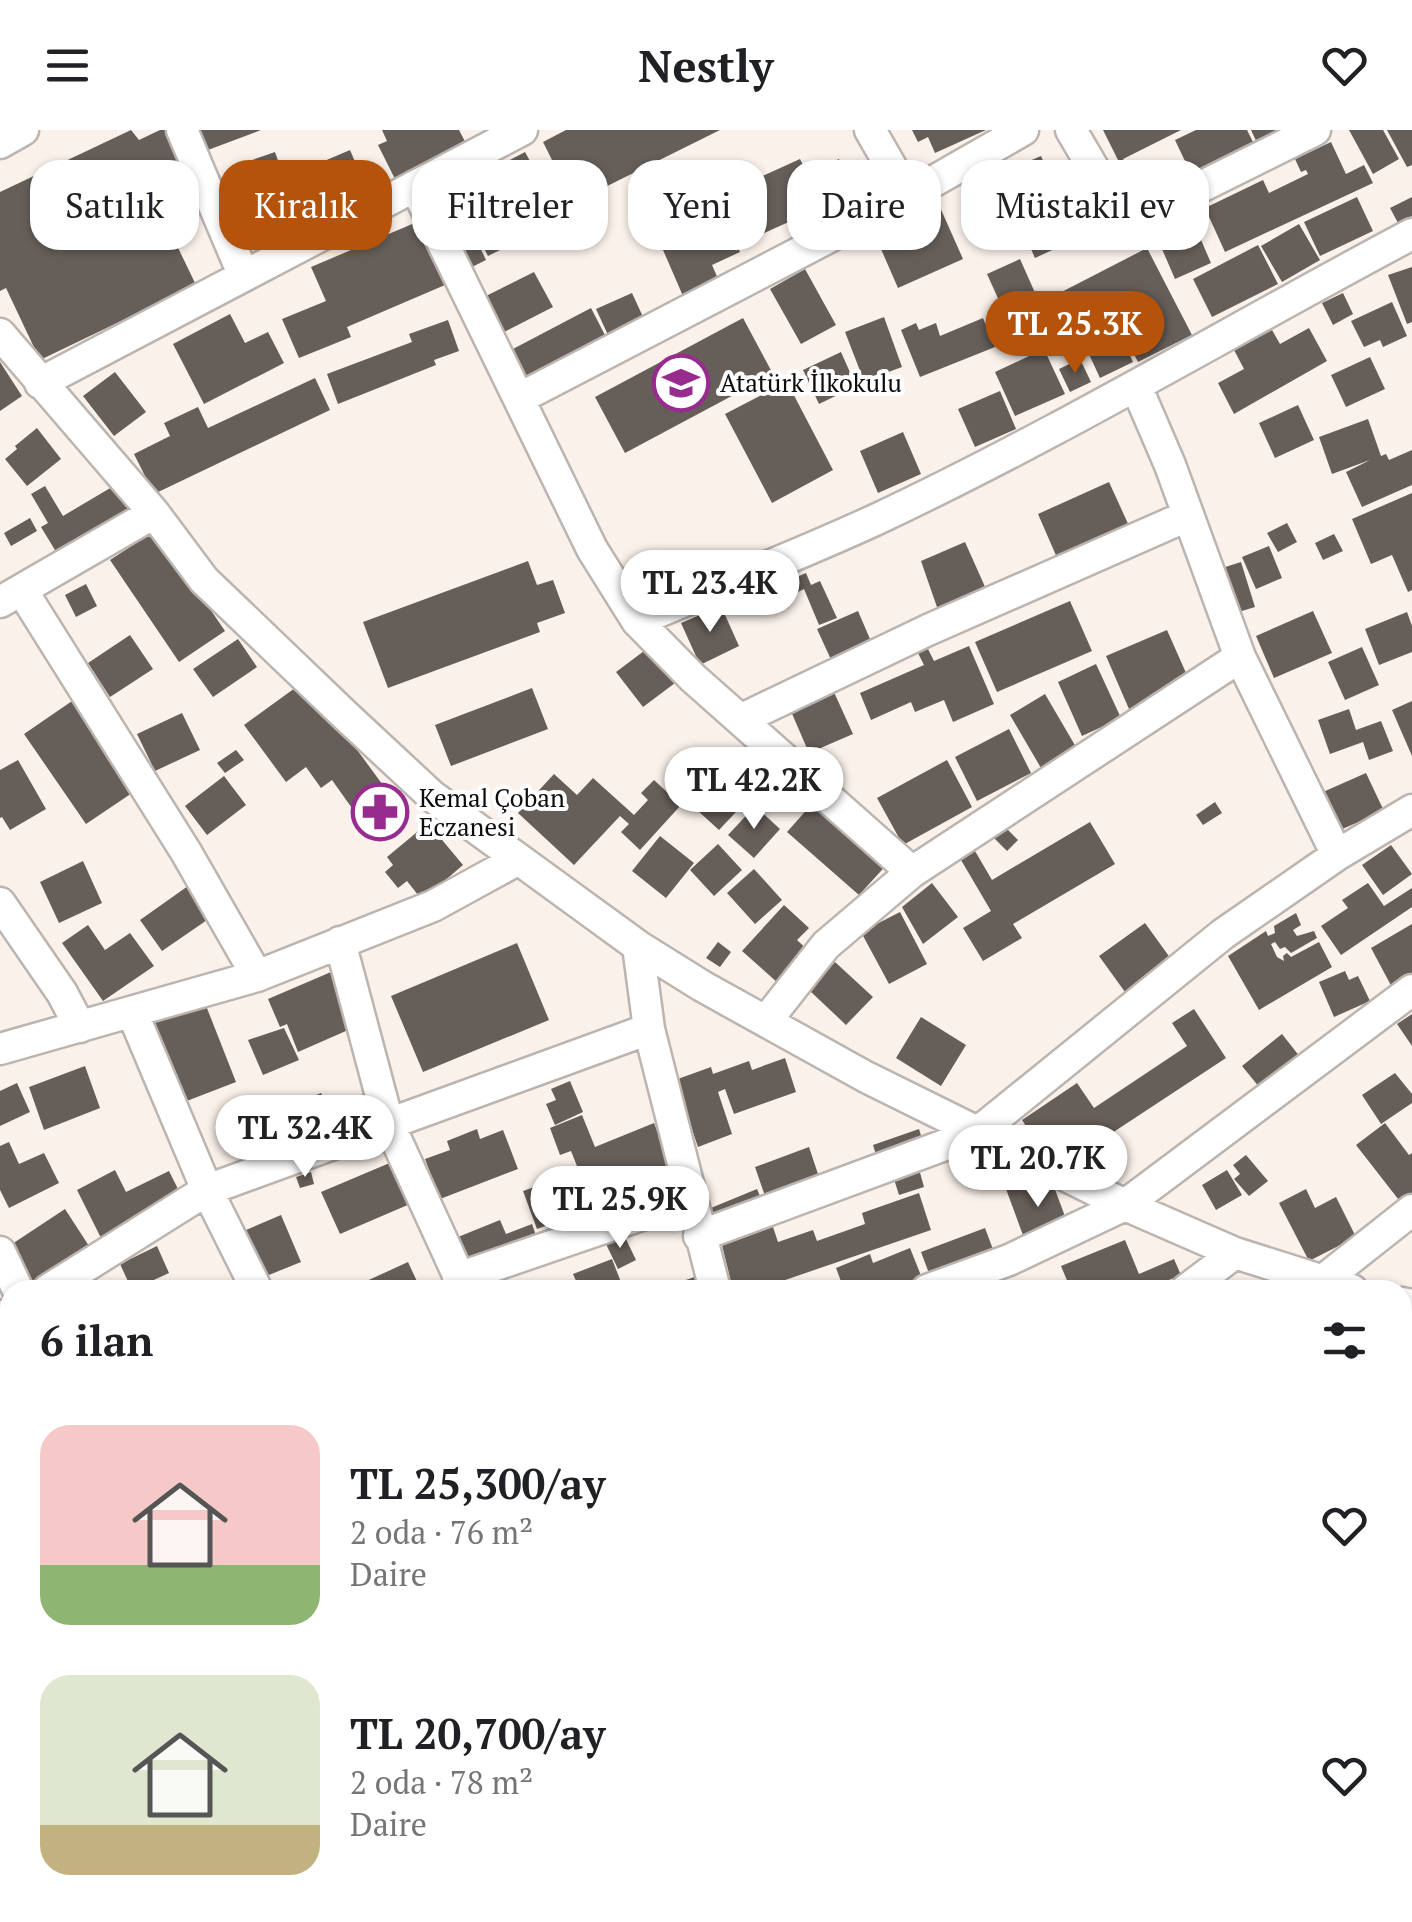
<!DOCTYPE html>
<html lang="tr">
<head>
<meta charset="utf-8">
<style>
  body { margin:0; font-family:"PT Serif",serif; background:#f2f2f2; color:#202124; height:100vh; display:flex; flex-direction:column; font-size:38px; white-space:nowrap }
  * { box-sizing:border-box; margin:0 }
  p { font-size:32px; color:#757577 }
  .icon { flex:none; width:55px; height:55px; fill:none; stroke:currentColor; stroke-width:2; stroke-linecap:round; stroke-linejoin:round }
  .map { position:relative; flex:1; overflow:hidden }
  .details { position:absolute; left:0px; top:1150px; width:1412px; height:642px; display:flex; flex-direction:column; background:#fff; border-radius:30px 30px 0 0; box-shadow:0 2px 8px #0004 }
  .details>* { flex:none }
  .top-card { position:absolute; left:30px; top:30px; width:1352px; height:90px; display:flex; gap:20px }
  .price { position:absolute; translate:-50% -85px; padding:0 22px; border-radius:35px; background:#fff; color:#222; font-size:32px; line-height:65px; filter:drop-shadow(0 2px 5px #0008) }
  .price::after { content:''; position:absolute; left:50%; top:60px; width:30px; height:22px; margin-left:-15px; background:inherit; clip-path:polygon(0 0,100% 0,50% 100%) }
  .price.current { background:#b45309; color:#fff }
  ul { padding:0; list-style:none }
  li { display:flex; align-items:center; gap:30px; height:250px; padding:0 40px }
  li span { display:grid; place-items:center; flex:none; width:280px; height:200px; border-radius:30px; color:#555 }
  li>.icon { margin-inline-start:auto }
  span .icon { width:120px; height:120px; fill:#fffc; stroke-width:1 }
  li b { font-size:42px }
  h2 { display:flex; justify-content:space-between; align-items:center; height:120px; padding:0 40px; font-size:42px }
  .tag { padding:0 35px; border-radius:30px; background:#fff; box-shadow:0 2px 8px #0004; font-size:35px; line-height:90px }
  .tag.current { background:#b45309; color:#fff }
  header { display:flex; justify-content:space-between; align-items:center; height:130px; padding:0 40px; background:#fff; font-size:45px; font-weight:700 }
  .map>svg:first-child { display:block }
  .building { fill:#655e59 }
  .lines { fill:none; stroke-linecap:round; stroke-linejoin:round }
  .minor-casing { stroke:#bcb4af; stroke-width:35 }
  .highway-casing { stroke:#bcb4af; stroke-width:50 }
  .minor { stroke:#fff; stroke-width:30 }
  .highway { stroke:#fff; stroke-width:45 }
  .labels { text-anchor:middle; stroke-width:8; stroke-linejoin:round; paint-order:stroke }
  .poi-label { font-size:25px; fill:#0e0c0a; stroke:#fff; text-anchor:start }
</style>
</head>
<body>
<header><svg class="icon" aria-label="menu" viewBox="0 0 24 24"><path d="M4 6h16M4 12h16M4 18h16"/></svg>Nestly<svg class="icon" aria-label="heart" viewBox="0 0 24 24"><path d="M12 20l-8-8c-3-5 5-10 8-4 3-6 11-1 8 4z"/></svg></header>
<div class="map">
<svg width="1412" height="1792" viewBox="0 0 1412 1792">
  <rect width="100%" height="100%" fill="#faf1eb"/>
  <!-- building -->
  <path class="building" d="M131 0 139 10 160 0H176L192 32 176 39 185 57 172 63 179 79 203 68 207 78 168 97 196 155 40 230 6 158 0 161V62Z
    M192 0H261L200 23Z
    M382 0H459L470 21 399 57 378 15 387 11Z
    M566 0H720L573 73 566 61 574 78 558 85 560 90 488 126 456 66 486 130 464 141 432 71 525 22 554 75 537 40 551 33 562 56 564 54 543 12Z
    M912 0H986L935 23 928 7 918 12Z
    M1103 0H1181L1123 29 1131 46 1113 54 1106 38 1119 32Z
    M1196 0H1247L1256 18 1193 48 1175 10Z
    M1251 0H1284L1258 15Z
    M1349 0H1383L1399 29 1373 44Z
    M1387 0H1412V35L1407 37Z
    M1331 12 1346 44 1364 35 1373 53 1225 122 1205 78 1263 50 1269 63 1308 44 1306 40 1301 42 1295 29Z
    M350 20 373 74 324 95 301 41Z
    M275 22 281 39 241 53 235 36Z
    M1041 26 1059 66 1013 85 997 45Z
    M874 27 888 59 826 87 822 77 751 109 729 61 800 29 807 43 839 29 844 41Z
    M1168 41 1177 58 1131 81 1122 64Z
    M298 51 311 81 252 106 240 76Z
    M1357 67 1373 101 1320 126 1304 92Z
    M1412 67V86L1398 93 1390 78Z
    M939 75 963 129 898 158 874 103Z
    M1063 80 1076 109 1035 128 1022 99Z
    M724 85 740 122 712 135 719 151 683 166 660 113Z
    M424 89 429 118 445 155 347 197 351 207 299 228 282 189 326 171 311 137Z
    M1299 94 1320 130 1282 152 1261 116Z
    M1198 103 1211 133 1175 149 1162 119Z
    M1258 115 1278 154 1212 187 1193 149Z
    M1147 118 1192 205 1138 232 1113 182 1067 206 1048 169Z
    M1020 129 1044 183 1003 201 994 179 1001 175 987 144Z
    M1412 137V192L1407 194 1388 145Z
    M805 139 836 195 801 214 770 159Z
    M534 142 553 177 504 202 486 166Z
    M632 163 644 189 608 205 596 179Z
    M1343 163 1353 184 1333 195 1322 173Z
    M1392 172 1407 206 1383 217 1380 210 1364 217 1351 191Z
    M591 178 607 209 527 250 511 220Z
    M230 184 245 213 268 202 284 233 204 274 173 214Z
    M884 187 902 237 864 251 845 202Z
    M743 188 773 244 625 323 595 267Z
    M983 188 995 217 920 247 901 200 916 193 919 200 936 193 940 206Z
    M448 190 459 221 434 230 436 235 338 274 327 244 412 212 409 204Z
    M1309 198 1327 231 1234 284 1218 253 1244 239 1234 220 1272 200 1280 214Z
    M1121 206 1133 232 1100 248 1088 222Z
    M1044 219 1065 264 1015 286 995 242Z
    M841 222 856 256 819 274 803 240Z
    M1370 227 1385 259 1346 277 1331 245Z
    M1080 229 1091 252 1070 262 1059 239Z
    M0 232 22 266 0 281Z
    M115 242 146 282 114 306 83 266Z
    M315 248 330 280 154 364 134 324 170 306 164 293 198 277 208 298Z
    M787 252 833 340 772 373 725 284Z
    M1000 261 1016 299 975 317 958 279Z
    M1298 275 1314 310 1275 328 1259 293Z
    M1368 289 1381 326 1386 324 1389 330 1412 320V355L1362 377 1346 342 1370 330 1332 344 1319 307Z
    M37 298 61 329 27 356 5 329 17 319 15 316Z
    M903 302 921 344 878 363 860 321Z
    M1109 352 1130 398 1058 430 1038 384Z
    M117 354 136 385 61 430 41 397 48 393 31 364 45 356 63 386Z
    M1412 363V460L1408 462 1392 425 1371 434 1352 389Z
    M30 388 37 401 11 416 4 403Z
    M1287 393 1297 412 1278 422 1267 403Z
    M156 400 225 501 179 532 110 430Z
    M1334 404 1343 421 1323 430 1315 413Z
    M965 412 986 459 938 480 921 431Z
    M1269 416 1282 448 1256 459 1242 427Z
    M528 431 537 455 553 450 565 483 537 493 540 502 388 558 363 492Z
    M1241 432 1255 477 1232 484 1219 439Z
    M806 443 811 455 820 451 837 488 819 495 804 459 796 463 790 450Z
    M86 454 97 476 76 487 65 465Z
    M1070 471 1092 521 997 562 975 512Z
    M721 476 739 516 700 535 681 493Z
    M858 481 873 516 833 534 817 499Z
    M1313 481 1332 523 1274 548 1256 506Z
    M1407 482 1412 496V522L1379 535 1365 499Z
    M1167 500 1190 552 1129 579 1106 526Z
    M130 505 153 539 110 567 88 533Z
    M238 509 257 537 213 567 193 539Z
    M969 516 994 574 953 592 944 570 915 582 911 572 871 590 860 563 924 535 918 523 928 519 934 531Z
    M1362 517 1379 555 1345 570 1328 532Z
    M648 518 675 553 643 577 616 542Z
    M1096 534 1121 588 1082 606 1058 552Z
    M306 550 385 658 354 681 332 650 321 658 306 637 286 652 244 595Z
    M532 558 548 599 451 636 435 595Z
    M833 560 853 604 809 623 790 579Z
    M1045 564 1076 617 1041 638 1010 585Z
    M75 569 135 661 86 694 24 604Z
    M1412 571V626L1392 580Z
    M1349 579 1356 600 1381 591 1393 621 1369 630 1363 612 1330 624 1318 590Z
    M182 583 200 620 155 641 137 604Z
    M1009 599 1031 643 977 671 955 627Z
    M236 620 244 630 225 643 217 633Z
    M18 630 46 679 10 700 2 687 0 688V640Z
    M947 630 972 677 903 715 877 668Z
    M716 634 751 666 719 700 675 660 693 641 702 649Z
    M1366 643 1384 681 1340 700 1323 662Z
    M554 644 577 665 593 648 634 685 648 670 641 663 654 650 681 675 640 720 621 702 629 694 620 686 574 735 518 683Z
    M224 646 246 675 207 705 185 676Z
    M819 666 891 730 859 765 787 702Z
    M1215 672 1222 683 1203 695 1196 685Z
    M755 676 780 699 754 728 728 705Z
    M1090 692 1115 734 1013 794 1022 808 983 831 963 798 991 781 961 730 975 721 992 750Z
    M428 693 463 735 422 770 407 751 398 758 385 742 393 735 387 727Z
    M1001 693 1018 710 1007 721 990 704Z
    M660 706 694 733 666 768 632 741Z
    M718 714 742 740 714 766 690 740Z
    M1391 715 1412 744 1383 765 1362 735Z
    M83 731 102 773 59 793 40 752Z
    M754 739 782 770 755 794 727 763Z
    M932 753 958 787 923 814 902 777Z
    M1368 753 1384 776 1412 758V777L1341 825 1321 796 1348 778 1342 770Z
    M188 756 210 788 162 821 140 790Z
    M784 775 809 798 797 810 809 821 779 854 742 821Z
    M900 782 927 834 889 854 861 802Z
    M1296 783 1301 795 1293 800 1297 806 1314 801 1317 808 1291 823 1285 817 1280 819 1275 812 1271 814 1277 827 1284 831 1283 826 1287 823 1291 827 1319 812 1332 837 1259 880 1228 826 1266 801 1268 806 1275 803 1274 796Z
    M1145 793 1171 829 1125 862 1099 826Z
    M1412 794V852L1394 861 1371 818Z
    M88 795 105 820 130 803 154 836 103 871 62 813Z
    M718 812 731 822 720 837 706 828Z
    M517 813 549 890 423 942 391 866Z
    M835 832 873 867 846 895 809 860Z
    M1345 841 1349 850 1358 846 1370 871 1334 887 1319 852Z
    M331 842 355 897 298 922 287 894 280 897 268 869Z
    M203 868 236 952 179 974 147 889Z
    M1194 879 1226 928 1071 1030 1052 1003 1037 1013 1022 990 1077 953 1094 978 1187 916 1172 893Z
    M1412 884V916L1397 894Z
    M921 887 966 915 941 956 896 928Z
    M284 898 299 930 263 945 248 910Z
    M1282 904 1304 932 1264 963 1242 936Z
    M785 928 796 962 734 984 725 959 718 962 732 1004 698 1017 675 950 711 937 713 944 749 931 752 940Z
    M85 936 100 978 44 1000 29 957Z
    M1395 943 1412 964V973L1381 994 1362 965Z
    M570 951 583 982 555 995 546 974 556 970 551 959Z
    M17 953 30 982 0 996V961Z
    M321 963 337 999 286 1020 271 985Z
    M366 963 374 981 338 997 330 978Z
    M582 985 595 1017 654 993 680 1057 595 1091 587 1071 618 1059 612 1045 585 1056 571 1021 560 1025 550 998Z
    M1385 993 1409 1025 1412 1023V1066L1402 1074 1356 1015Z
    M477 999 480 1009 503 1000 518 1039 440 1069 425 1029 450 1020 447 1011Z
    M919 999 924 1015 878 1031 873 1015Z
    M9 1012 19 1034 44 1023 59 1053 9 1078 0 1060V1016Z
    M809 1017 820 1050 766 1069 755 1037Z
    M1246 1025 1268 1051 1249 1066 1234 1049 1240 1044 1233 1035Z
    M392 1032 410 1074 340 1104 321 1062Z
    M919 1039 924 1057 899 1065 893 1046Z
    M115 1040 126 1062 169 1041 183 1069 102 1110 77 1060Z
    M1227 1040 1242 1065 1216 1080 1202 1055Z
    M311 1042 314 1054 300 1058 296 1047Z
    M1049 1043 1070 1100 1027 1116 1006 1059Z
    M568 1045 582 1082 537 1099 523 1061Z
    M757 1059 762 1071 711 1092 706 1080Z
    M1306 1059 1315 1078 1336 1067 1356 1107 1309 1131 1279 1073Z
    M919 1063 931 1100 756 1160H733L722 1115 773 1097 778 1112 813 1100 817 1111 865 1094 862 1083Z
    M65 1079 89 1116 30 1155 6 1118Z
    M281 1085 301 1132 259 1149 239 1103Z
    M500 1090 506 1104 532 1094 538 1111 470 1138 458 1107Z
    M985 1098 997 1130 933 1154 921 1122Z
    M623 1103 636 1130 618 1139 605 1112Z
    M1125 1110 1139 1144 1174 1129 1181 1145 1145 1160H1071L1061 1136Z
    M157 1116 169 1143 132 1160 120 1134Z
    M910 1118 922 1148 896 1160H827L842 1154 836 1138 870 1124 873 1133Z
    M612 1129 624 1160H580L573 1144Z
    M408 1132 421 1160H363L360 1154Z
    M703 1144 709 1160H660V1159Z
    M0 1213 10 1234V1251L7 1244 0 1247Z
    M10 1459V1481L0 1485V1463Z
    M10 1598V1651L3 1654 0 1647V1603Z
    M1412 1659V1700L1407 1688 1411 1686 1402 1666Z
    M10 1686V1730L0 1735V1691Z
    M1402 1705 1412 1719V1727L1402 1733Z
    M128 1782H200L202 1786 190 1792H110Z
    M312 1782H351L330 1792H317Z
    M611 1782H696L684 1792H617Z
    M1084 1782H1140L1144 1789 1090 1792Z"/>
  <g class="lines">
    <!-- minor casing -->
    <g class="minor-casing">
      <path id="minor" d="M182 0 243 144
        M870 0 908 66
        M1071 0 1126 94 1315 0
        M0 13 23 0
        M415 56 592 419 637 491 693 548 912 742
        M0 204 154 383 204 450 346 586 432 666 638 816 702 856 866 947 1125 1075 1235 1123 1352 1160
        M40 253 522 0
        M1136 256 1170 335 1240 527 1337 725
        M520 268 908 66 1023 0
        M23 462 186 722 257 846
        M0 472 154 383
        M637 491C716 457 797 426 875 390 1058 304 1233 199 1412 104
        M742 589 928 500 1187 386
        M0 773 62 863 80 897
        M340 812 388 992 465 1160
        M638 816 649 899 715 1160
        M132 882 207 1060 257 1160
        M767 890 826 815 912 742 1240 527
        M0 919 257 846 433 776 517 730
        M699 1106 977 1003 1223 804 1337 725 1412 680
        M0 1122 18 1160
        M458 1148 691 1068
        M1321 1152 1412 1080
        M48 1160 207 1060 649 899
        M927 1160 1009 1130 1125 1075 1412 860
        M1186 1160 1235 1123
        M1402 1173 1412 1175
        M0 1188 10 1183
        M1402 1300 1412 1299
        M0 1344 10 1343
        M0 1540 10 1555
        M1402 1753 1412 1747
        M288 1782 300 1792
        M1002 1782 1007 1792
        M0 1786 13 1782
        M352 1792 367 1782
        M1341 1792 1356 1782"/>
    </g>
    <!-- highway casing -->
    <g class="highway-casing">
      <path id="highway" d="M1402 1413 1412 1406
        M1402 1458 1412 1452
        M798 1792 814 1782
        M866 1792 882 1782"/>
    </g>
    <!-- minor -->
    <use href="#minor" class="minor"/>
    <!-- highway -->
    <use href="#highway" class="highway"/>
  </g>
  <!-- icons -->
  <defs>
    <g id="school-ring" transform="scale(2.875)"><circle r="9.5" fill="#fff" stroke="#982c8e" stroke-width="1.5"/><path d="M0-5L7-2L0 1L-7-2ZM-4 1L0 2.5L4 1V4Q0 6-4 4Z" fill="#982c8e"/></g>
    <g id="pharmacy-ring" transform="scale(2.875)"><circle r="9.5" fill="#fff" stroke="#982c8e" stroke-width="1.5"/><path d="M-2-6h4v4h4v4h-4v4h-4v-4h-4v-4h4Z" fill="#982c8e"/></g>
  </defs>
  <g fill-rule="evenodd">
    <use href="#school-ring" x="681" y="253"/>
    <use href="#pharmacy-ring" x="380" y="682"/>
  </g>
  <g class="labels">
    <!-- poi labels -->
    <g class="poi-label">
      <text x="720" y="262">Atatürk İlkokulu</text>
      <text x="419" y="677">Kemal Çoban<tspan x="419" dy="29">Eczanesi</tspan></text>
    </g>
  </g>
</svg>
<b class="price current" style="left:1075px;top:246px">TL 25.3K</b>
<b class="price" style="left:710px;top:505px">TL 23.4K</b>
<b class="price" style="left:754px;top:702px">TL 42.2K</b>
<b class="price" style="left:305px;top:1050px">TL 32.4K</b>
<b class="price" style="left:1038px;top:1080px">TL 20.7K</b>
<b class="price" style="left:620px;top:1121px">TL 25.9K</b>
<div class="top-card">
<a class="tag">Satılık</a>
<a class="tag current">Kiralık</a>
<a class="tag">Filtreler</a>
<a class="tag">Yeni</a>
<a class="tag">Daire</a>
<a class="tag">Müstakil ev</a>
</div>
<section class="details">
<h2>6 ilan<svg class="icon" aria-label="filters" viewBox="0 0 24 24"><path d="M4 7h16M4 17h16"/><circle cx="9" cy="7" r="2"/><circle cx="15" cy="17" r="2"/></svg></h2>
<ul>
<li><span style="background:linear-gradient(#f6c9c9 70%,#8fb573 0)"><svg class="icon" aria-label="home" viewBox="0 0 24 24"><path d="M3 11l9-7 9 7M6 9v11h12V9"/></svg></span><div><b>TL 25,300/ay</b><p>2 oda · 76 m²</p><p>Daire</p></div><svg class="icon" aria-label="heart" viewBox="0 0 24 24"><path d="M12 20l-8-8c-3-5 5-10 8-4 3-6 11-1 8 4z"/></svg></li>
<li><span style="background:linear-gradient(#dfe7d0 75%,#c2b280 0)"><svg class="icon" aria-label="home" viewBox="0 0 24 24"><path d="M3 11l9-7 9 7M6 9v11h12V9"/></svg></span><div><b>TL 20,700/ay</b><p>2 oda · 78 m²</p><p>Daire</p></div><svg class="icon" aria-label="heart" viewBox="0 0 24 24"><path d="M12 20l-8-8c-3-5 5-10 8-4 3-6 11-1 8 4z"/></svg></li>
</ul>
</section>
</div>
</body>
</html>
